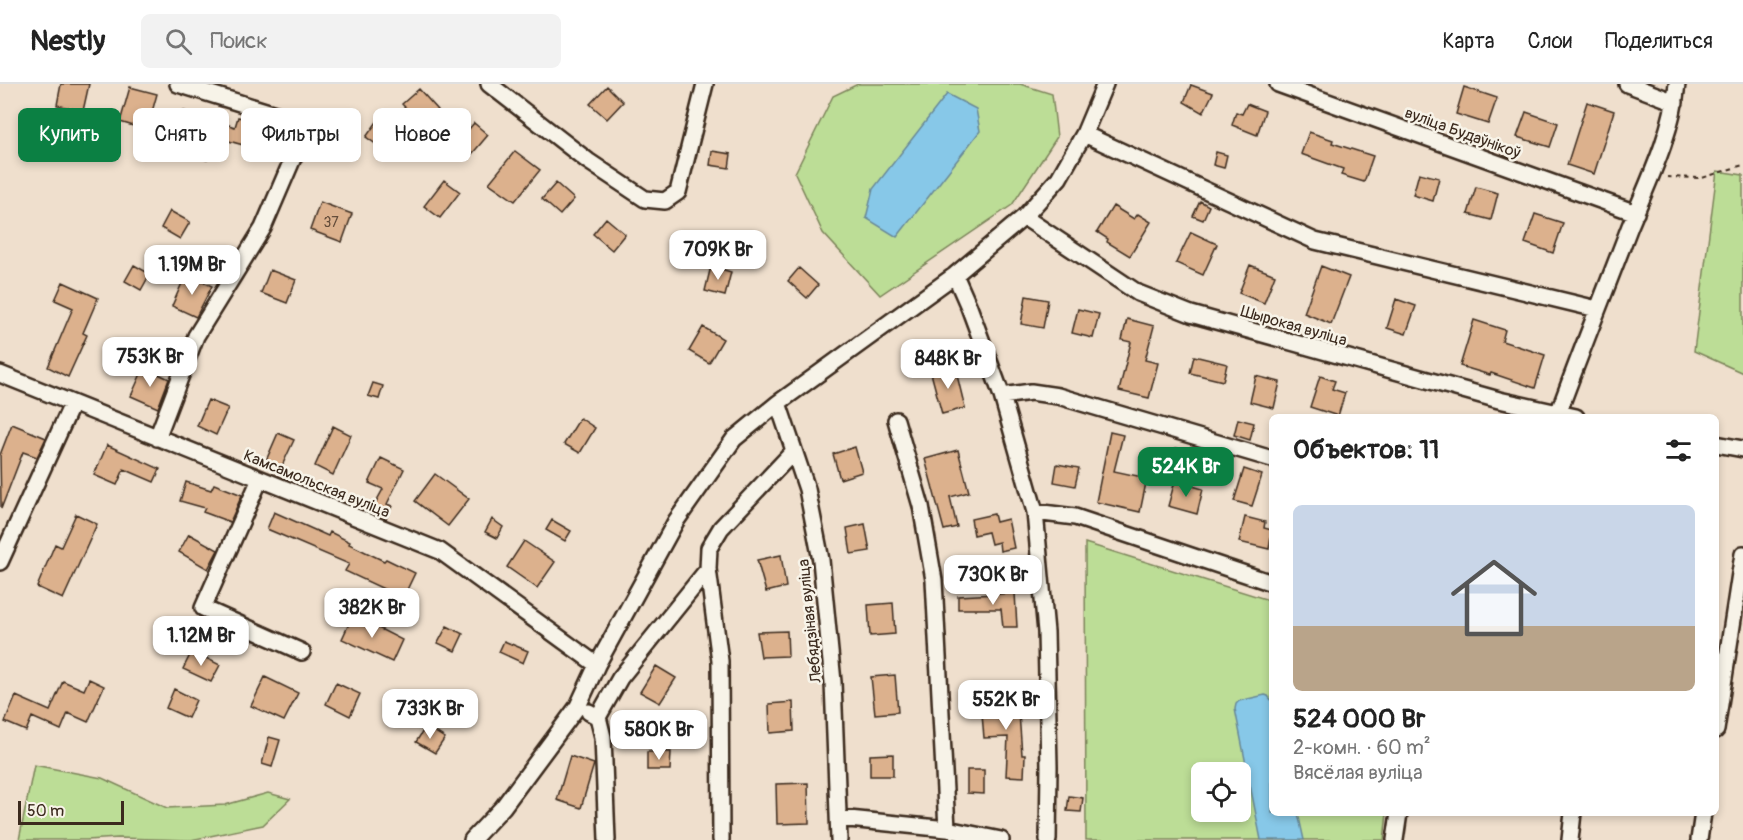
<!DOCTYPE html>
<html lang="ru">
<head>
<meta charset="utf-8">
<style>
  body { margin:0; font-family:Pangolin,sans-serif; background:#f2f2f2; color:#222; height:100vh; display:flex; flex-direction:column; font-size:22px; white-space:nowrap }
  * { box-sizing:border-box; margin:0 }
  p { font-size:20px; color:#767676 }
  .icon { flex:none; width:33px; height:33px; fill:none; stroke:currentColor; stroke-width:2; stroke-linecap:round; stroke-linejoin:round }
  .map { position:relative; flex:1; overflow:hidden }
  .sheet { position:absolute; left:1269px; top:330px; width:450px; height:402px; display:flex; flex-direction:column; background:#fff; border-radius:9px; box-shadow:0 3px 9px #0003 }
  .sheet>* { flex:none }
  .guide { position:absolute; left:18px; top:24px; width:570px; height:54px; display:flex; gap:12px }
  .controls { position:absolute; left:1191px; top:678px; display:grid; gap:12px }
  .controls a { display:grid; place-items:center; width:60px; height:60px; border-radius:9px; background:#fff; box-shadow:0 3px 9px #0003; font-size:30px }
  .scale { position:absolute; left:18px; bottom:15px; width:106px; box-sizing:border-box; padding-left:6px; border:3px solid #3b2a1e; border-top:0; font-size:16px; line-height:21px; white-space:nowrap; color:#3b2a1e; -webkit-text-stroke:4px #f7f3e8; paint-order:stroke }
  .price { position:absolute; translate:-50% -51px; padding:0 14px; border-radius:12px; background:#fff; color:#222; font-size:20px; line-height:39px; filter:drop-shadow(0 2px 3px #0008) }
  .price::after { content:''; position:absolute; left:50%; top:36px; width:18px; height:14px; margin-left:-9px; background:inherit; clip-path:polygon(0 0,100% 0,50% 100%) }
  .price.current { background:#0b8043; color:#fff }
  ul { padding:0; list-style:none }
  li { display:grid; align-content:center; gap:12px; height:318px; padding:0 24px }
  li span { display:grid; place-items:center; height:186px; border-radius:9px; color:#555 }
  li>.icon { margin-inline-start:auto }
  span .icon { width:108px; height:108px; fill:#fffc; stroke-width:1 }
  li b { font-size:26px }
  h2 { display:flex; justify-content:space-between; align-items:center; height:72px; padding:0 24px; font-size:26px }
  .pill { padding:0 21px; border-radius:9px; background:#fff; box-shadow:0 3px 9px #0003; font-size:21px; line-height:54px }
  .pill.current { background:#0b8043; color:#fff }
  header { display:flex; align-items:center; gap:36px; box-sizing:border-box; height:84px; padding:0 30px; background:#fff; border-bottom:2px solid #e0e0e0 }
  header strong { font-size:28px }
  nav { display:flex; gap:33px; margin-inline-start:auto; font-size:21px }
  .search { width:420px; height:54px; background:#f2f2f2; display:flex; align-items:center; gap:15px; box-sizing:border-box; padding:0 21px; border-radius:9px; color:#767676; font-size:22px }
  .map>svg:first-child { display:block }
  .green { fill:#bcdd96; stroke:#7c845a; stroke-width:1.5; fill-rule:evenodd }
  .water { fill:#87c8e8; stroke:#698997; stroke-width:1.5 }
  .building { fill:#dcb18d; stroke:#3b2a1e; stroke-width:1.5 }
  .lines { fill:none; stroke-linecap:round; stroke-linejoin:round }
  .minor-casing { stroke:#3b2a1e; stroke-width:20 }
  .path { stroke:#3b2a1e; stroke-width:2; stroke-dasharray:4.5 4.5; stroke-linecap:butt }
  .minor { stroke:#f7f3e8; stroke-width:15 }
  .labels { text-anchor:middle; stroke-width:5; stroke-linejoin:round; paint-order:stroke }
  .number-label { font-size:14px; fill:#634c3a }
  .street-label { font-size:16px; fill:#3b2a1e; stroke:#f7f3e8 }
</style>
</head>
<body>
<header>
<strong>Nestly</strong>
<div class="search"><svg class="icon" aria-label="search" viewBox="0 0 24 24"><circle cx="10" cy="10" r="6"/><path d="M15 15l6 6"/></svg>Поиск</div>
<nav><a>Карта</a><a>Слои</a><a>Поделиться</a></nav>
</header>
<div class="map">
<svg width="1743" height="756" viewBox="0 0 1743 756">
  <rect width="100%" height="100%" fill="#efdfcd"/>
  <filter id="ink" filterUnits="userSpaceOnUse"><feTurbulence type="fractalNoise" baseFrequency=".0167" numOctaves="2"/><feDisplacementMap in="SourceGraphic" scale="12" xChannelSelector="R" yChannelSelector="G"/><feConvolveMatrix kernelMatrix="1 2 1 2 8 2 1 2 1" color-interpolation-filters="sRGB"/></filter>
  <g filter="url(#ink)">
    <!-- green -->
    <path class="green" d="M858 0H1020L1052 10 1057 53 1012 121 880 211 823 149 795 89 833 12Z
      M1717 87 1743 91V289L1694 267Z
      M1085 459 1272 517V729H1387L1384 756H1086ZM1202 688H1240V728H1202Z
      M34 681 102 694 167 724 225 721 268 709 290 715 263 741 191 756 118 754 87 756H19Z"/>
    <!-- water -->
    <path class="water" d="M947 10 976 25 980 47 897 153 866 134 873 105Z
      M1265 611 1268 612 1272 617V729H1298L1304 756H1261L1235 625 1236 620 1239 617Z"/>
    <!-- building -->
    <path class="building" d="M61 0H89L83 27 57 21Z
      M1191 1 1213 9 1203 29 1184 18Z
      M607 2 623 18 607 35 590 20Z
      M130 3 157 10 147 46 120 38Z
      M1464 3 1497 14 1488 40 1456 30Z
      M419 5 438 26 422 41 402 20Z
      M1587 18 1614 27 1594 90 1567 81Z
      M1247 20 1265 27 1257 51 1232 41 1236 28 1242 30Z
      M184 27 235 43 238 33 265 40 258 65 214 53 207 76 171 65Z
      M1526 28 1558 39 1550 63 1517 53Z
      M379 35 393 45 380 63 366 53Z
      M474 39 488 51 472 70 458 58Z
      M1309 48 1333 56 1332 59 1373 72 1364 98 1341 91 1343 85 1301 70Z
      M515 67 540 86 515 117 489 99Z
      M712 67 731 70 729 84 710 81Z
      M1216 68 1227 71 1224 84 1213 81Z
      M1419 89 1439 94 1433 117 1413 111Z
      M444 96 460 108 440 134 424 122Z
      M556 99 574 115 560 131 542 115Z
      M1476 103 1498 109 1491 136 1468 130Z
      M1200 117 1209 122 1203 136 1193 132Z
      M320 118 352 130 342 158 310 146Z
      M1113 122 1134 135 1138 130 1151 138 1130 172 1107 158 1108 155 1097 148Z
      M170 127 190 138 180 155 161 144Z
      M1535 130 1563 139 1553 169 1525 159Z
      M606 134 625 150 612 166 593 150Z
      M1191 148 1217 160 1203 191 1176 179Z
      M134 181 150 190 141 206 125 197Z
      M1250 181 1275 191 1264 219 1239 209Z
      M711 182 731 188 725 212 705 207Z
      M1321 182 1349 193 1331 240 1304 229Z
      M799 184 818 201 807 214 788 197Z
      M270 186 296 196 287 219 261 209Z
      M186 190 212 202 196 233 172 222Z
      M63 198 98 214 83 249 87 251 68 293 48 283 73 224 55 216Z
      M1026 212 1048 216 1043 244 1021 240Z
      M1396 215 1416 222 1406 250 1387 244Z
      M1078 225 1099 230 1093 254 1072 249Z
      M1127 235 1154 242 1145 276 1158 279 1149 314 1119 307 1131 258 1122 256Z
      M1474 236 1505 246 1502 257 1545 271 1535 304 1491 289 1490 291 1460 282Z
      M703 243 723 255 709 279 689 267Z
      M1194 272 1227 280 1223 297 1190 289Z
      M144 283 169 295 158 324 131 312Z
      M955 283 965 324 942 330 931 289Z
      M1256 292 1280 298 1274 324 1250 318Z
      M1320 292 1335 297 1332 305 1345 309 1338 332 1310 323Z
      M373 299 383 302 379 315 368 312Z
      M208 316 228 324 216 351 197 342Z
      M580 334 595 344 580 369 564 360Z
      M1238 335 1254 339 1250 356 1234 351Z
      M12 340 46 354 37 373 23 368 1 425 0 371Z
      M333 342 351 351 333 391 315 382Z
      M1110 348 1123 351 1114 387 1147 394 1140 428 1096 418Z
      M278 349 294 356 280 386 265 379Z
      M107 361 160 385 154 398 124 385 117 401 94 391Z
      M855 363 862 388 840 395 833 370Z
      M1176 364 1191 368 1185 388 1170 383Z
      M958 366 969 408 950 413 957 443 944 446 925 375Z
      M381 374 404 385 387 420 392 422 386 435 370 429 383 405 369 399Z
      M1057 380 1079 384 1075 402 1054 398Z
      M1244 385 1262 391 1252 422 1234 417Z
      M435 390 469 415 448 442 415 417Z
      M1175 397 1203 405 1197 430 1168 422Z
      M186 398 211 406 214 400 242 411 230 438 203 428 205 424 180 417Z
      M274 428 328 452 330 448 350 458 349 460 384 477 386 475 415 489 403 514 345 487 349 480 267 445Z
      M76 430 97 440 63 515 37 503 55 460 61 463Z
      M994 430 996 438 1008 435 1014 464 1000 467 999 458 991 460 988 448 974 451 971 435Z
      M1245 433 1265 438 1264 444 1272 446 1269 465 1239 458Z
      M492 435 503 443 497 454 485 448Z
      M552 436 571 447 565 457 546 446Z
      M865 440 870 467 851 470 847 444Z
      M189 450 218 466 208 485 179 468Z
      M524 457 555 478 537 504 507 483Z
      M781 471 786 503 766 508 757 476Z
      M1015 509 1017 543H1003L1001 525H958V512Z
      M893 519 895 550 870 552 868 521Z
      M353 531 402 556 392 578 342 555Z
      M447 542 463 550 455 567 438 559Z
      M787 547 788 572 761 573 757 548Z
      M504 557 528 567 523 579 499 568Z
      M192 567 220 581 211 598 183 585Z
      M656 582 676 594 660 619 640 608Z
      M895 591 898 628 875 630 871 593Z
      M265 593 298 609 284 637 251 622Z
      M89 595 104 602 88 638 68 629 61 646 32 633 26 647 5 638 16 612 50 627 63 597 84 606Z
      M336 599 360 610 350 632 326 620Z
      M174 605 196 616 188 634 166 624Z
      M1018 615 1022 671H1025L1024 693 1006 692 1008 653 984 654 981 618Z
      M793 618 794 647 770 649 769 620Z
      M426 642 445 654 435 669 416 658Z
      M269 653 280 656 272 683 262 680Z
      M647 668H671L670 686H647Z
      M893 670V692H870V671Z
      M570 672 594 680 581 724 557 716Z
      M967 686H984V710L967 709Z
      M808 699 809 739 777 740 776 700Z
      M1069 712 1083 714 1081 728 1067 727Z"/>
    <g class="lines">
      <!-- minor casing -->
      <g class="minor-casing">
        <path id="minor" d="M489 0 588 77 645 115 665 117 678 108 705 0
          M1278 0 1636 129
          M1627 0 1675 18
          M1084 50 1315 157 1597 225
          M1024 133 1138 209 1191 230 1499 316 1576 333
          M955 191 969 223 1002 312 1035 428 1046 548 1049 683 1048 756
          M0 290 440 467 597 581
          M1002 312 1031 308 1058 312 1272 375
          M778 319 807 405 821 476 833 598 839 756
          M1558 330C1581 267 1606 205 1630 142 1649 96 1672 50 1677 0
          M896 336 921 422 934 496 947 745
          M157 354 196 252 263 144 302 53 298 37 178 0
          M1716 360 1743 365
          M260 395 203 524 302 568
          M1035 428 1075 433 1272 499
          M0 478 72 320
          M589 628 598 633 603 653 607 756
          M598 633 620 594 708 485
          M1716 646 1743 470
          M839 734 947 745 1001 756
          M472 756 503 723 578 622 597 581 676 437 734 355 778 319 955 191 1024 133 1059 94 1084 50 1105 0
          M721 756 720 577 708 485 709 464 721 444 794 367
          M1395 756 1399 729
          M1570 756 1573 729
          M1699 756 1703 729"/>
      </g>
      <!-- path -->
      <path class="path" d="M1667 93 1702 94 1743 81"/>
      <!-- minor -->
      <use href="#minor" class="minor"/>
    </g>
  </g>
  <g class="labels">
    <!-- number labels -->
    <g class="number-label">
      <text x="331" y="143">37</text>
    </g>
    <!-- street labels -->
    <g class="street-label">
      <text transform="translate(1463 48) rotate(20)" y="6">вуліца Будаўнікоў</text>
      <text transform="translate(1294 241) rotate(16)" y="6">Шырокая вуліца</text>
      <text transform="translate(317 399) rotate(22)" y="6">Камсамольская вуліца</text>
      <text transform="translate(809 537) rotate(-96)" y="6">Лебядзіная вуліца</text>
    </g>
  </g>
</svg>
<div class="controls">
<a><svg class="icon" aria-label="locate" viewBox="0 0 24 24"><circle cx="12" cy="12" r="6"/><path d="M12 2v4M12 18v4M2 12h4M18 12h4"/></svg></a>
</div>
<div class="scale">50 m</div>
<b class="price" style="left:718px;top:197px">709K Br</b>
<b class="price" style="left:192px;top:212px">1.19M Br</b>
<b class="price" style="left:150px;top:304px">753K Br</b>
<b class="price" style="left:948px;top:306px">848K Br</b>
<b class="price current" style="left:1186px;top:414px">524K Br</b>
<b class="price" style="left:993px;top:522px">730K Br</b>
<b class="price" style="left:372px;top:555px">382K Br</b>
<b class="price" style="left:201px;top:583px">1.12M Br</b>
<b class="price" style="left:1006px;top:647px">552K Br</b>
<b class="price" style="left:430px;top:656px">733K Br</b>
<b class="price" style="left:659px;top:677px">580K Br</b>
<div class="guide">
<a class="pill current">Купить</a>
<a class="pill">Снять</a>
<a class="pill">Фильтры</a>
<a class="pill">Новое</a>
</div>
<section class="sheet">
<h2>Объектов: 11<svg class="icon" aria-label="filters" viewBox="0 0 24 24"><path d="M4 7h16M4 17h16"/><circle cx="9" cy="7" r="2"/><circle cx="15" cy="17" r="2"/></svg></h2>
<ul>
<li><span style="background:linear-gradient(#c9d6e8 65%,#b9a48a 0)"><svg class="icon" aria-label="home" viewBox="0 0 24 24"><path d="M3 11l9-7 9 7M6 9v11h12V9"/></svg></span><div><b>524 000 Br</b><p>2-комн. · 60 m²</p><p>Вясёлая вуліца</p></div></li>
</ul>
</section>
</div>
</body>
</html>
